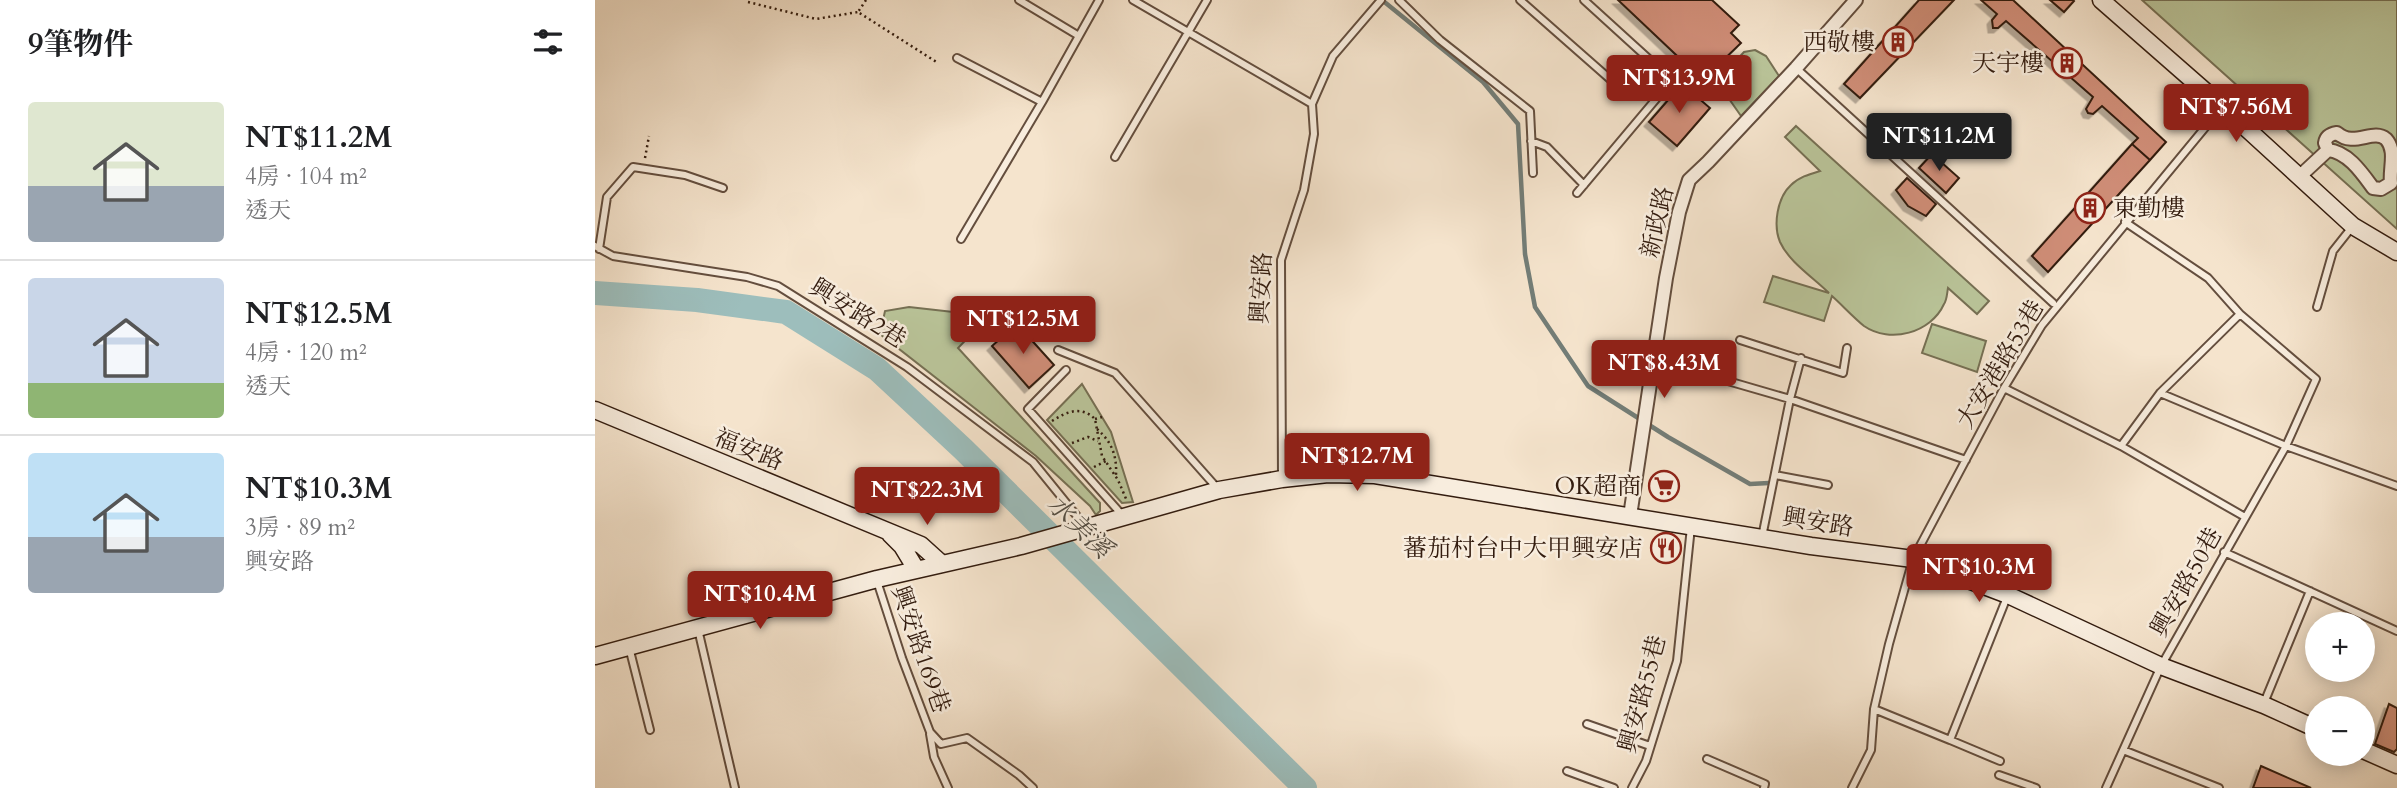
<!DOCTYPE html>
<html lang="zh-TW">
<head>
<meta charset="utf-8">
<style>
  body { margin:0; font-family:Cardo,"Noto Serif TC",serif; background:#f6f6f6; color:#202124; height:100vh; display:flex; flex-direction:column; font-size:26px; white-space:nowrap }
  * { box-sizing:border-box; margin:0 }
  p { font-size:23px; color:#757577 }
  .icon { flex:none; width:38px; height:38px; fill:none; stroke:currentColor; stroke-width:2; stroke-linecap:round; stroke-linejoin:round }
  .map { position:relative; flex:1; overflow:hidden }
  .panel { display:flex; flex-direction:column; background:#fff; width:595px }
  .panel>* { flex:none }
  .tools { position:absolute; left:1710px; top:612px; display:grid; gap:14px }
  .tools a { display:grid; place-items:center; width:70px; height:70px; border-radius:50%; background:#fff; box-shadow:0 4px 18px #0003; font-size:35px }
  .price { position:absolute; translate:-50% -60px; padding:0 16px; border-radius:7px; background:#8f2418; color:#fff; font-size:23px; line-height:46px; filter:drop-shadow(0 2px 4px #0008) }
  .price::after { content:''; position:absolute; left:50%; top:42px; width:21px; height:16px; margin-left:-10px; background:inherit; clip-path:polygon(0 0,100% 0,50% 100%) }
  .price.selected { background:#222; color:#fff }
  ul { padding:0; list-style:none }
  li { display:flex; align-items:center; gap:21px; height:175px; padding:0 28px }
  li+li { border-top:2px solid #e0e0e0 }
  li span { display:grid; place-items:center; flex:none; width:196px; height:140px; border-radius:7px; color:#555 }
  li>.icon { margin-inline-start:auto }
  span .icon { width:84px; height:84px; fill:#fffc; stroke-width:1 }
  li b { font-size:30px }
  h2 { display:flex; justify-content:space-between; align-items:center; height:84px; padding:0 28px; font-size:30px }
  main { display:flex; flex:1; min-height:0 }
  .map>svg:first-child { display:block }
  .green { fill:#bac59a; stroke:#767054; stroke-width:2 }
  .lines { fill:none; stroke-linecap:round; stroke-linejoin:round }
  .stream { stroke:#737d77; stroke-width:4.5 }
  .river { stroke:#9dbebc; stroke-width:24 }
  .building { fill:#cf8d77; stroke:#331c0f; stroke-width:2; filter:url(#shadow) }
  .lane-casing { stroke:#644e3e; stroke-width:10 }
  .street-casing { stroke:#644e3e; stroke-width:16 }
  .secondary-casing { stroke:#331c0f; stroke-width:19 }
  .path { stroke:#331c0f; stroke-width:2.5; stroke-dasharray:2 3.5; stroke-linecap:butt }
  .lane { stroke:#f8edde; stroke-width:6 }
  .street { stroke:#f8edde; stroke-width:12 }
  .secondary { stroke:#f8edde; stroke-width:16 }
  .labels { text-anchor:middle; stroke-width:5; stroke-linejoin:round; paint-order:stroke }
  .poi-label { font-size:24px; fill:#331c0f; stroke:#f8edde; text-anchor:end }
  .street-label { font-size:24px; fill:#331c0f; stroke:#f8edde }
  .water-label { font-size:26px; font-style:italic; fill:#534d43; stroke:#f8edde }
</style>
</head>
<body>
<main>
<section class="panel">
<h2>9筆物件<svg class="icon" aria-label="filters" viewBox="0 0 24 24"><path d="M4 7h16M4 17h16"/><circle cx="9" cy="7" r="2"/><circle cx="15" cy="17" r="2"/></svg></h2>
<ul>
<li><span style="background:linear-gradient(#dfe7d0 60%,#9aa5b1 0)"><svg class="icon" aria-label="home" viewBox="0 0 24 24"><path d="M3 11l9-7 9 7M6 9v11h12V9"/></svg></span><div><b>NT$11.2M</b><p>4房 · 104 m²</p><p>透天</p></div></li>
<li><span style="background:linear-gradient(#c9d6e8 75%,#8fb573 0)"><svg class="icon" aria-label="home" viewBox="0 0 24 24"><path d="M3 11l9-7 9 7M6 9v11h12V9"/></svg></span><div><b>NT$12.5M</b><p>4房 · 120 m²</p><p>透天</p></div></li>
<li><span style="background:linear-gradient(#bfe0f5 60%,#9aa5b1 0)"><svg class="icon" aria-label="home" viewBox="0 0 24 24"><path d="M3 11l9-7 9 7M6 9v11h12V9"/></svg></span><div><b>NT$10.3M</b><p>3房 · 89 m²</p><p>興安路</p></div></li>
</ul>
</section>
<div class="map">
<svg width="1802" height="788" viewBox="0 0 1802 788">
  <defs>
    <filter id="shadow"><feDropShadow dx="-4.5" dy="4.5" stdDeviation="0" flood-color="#0004"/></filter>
  </defs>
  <rect width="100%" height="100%" fill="#f5e4cd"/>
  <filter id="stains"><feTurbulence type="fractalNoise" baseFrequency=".00286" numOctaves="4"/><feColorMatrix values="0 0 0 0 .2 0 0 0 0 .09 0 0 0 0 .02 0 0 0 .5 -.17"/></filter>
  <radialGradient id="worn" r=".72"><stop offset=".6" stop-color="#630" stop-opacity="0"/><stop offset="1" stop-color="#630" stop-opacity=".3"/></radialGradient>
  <!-- green -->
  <path class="green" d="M1547 0H1802V229L1567 18Z
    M1160 50 1171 56 1184 76 1146 116 1130 93 1127 76 1149 52Z
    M1201 126 1394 301 1382 314 1353 288C1352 293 1352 300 1349 304 1336 333 1295 344 1269 326 1258 317 1247 305 1237 296L1229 321 1169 302 1178 276 1234 293C1219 278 1194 262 1185 242 1178 225 1182 198 1196 185 1204 177 1215 174 1225 171L1190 137Z
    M314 307 394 316 363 348 505 503V511L501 515 495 506 441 456 285 334 290 311Z
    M1337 324 1391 341 1382 372 1327 353Z
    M487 384 516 432 538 502 527 503 452 420Z"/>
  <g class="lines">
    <!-- stream -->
    <path class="stream" d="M787 0 888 82 923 124 930 254 940 307 993 386 1073 437 1155 484 1174 483"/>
    <!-- river -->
    <path class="river" d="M0 293 102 300 191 312 282 369 368 449 710 788"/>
  </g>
  <!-- building -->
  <path class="building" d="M1023 0H1117L1144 25 1136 33 1146 43 1116 72 1103 62 1096 69Z
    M1324 0H1359L1265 98 1249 84Z
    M1386 0H1418L1571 142 1555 160 1537 144 1543 138 1507 106 1498 114 1493 113 1491 109 1498 97 1411 21 1403 28H1398L1397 20 1402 14Z
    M1455 0H1478L1479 1 1469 12Z
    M1087 84 1115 108 1082 146 1054 122Z
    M1537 144 1555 160 1453 272 1437 256Z
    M1337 154 1364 178 1351 193 1324 168Z
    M1312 178 1341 204 1331 216 1313 206 1301 190Z
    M422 324 459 365 434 388 397 346Z
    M1794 704 1802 708V749L1799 752 1780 744Z
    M1666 766 1716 788H1658Z"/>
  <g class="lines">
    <!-- lane casing -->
    <g class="lane-casing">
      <path id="lane" d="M424 0 484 36
        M538 0 717 104
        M804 0 845 40 935 111 938 173
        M925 0 1016 80
        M362 58 447 102
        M1201 68 1458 303
        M936 141 952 147 989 185
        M520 157 612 0
        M982 193 1077 80 989 0
        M366 239 447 102 504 0
        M0 246 18 256 152 277 183 286 312 367 438 462 490 526
        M4 249 12 197 38 167 90 175 128 188
        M1722 307 1738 251 1757 227
        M1145 340 1248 373 1252 348
        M463 350 520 373 623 489
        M471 370 433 409 528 516
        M1119 377 1195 399 1371 460
        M1409 388 1526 446 1650 517
        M1565 393 1691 446 1802 486
        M1526 446 1565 393 1645 314
        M1180 475 1233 485
        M687 479 686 260 709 190 719 134 717 104 738 56 786 0
        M1167 537 1195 399 1206 358
        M1629 552 1802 631
        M282 581 307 658 335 732 346 744 372 738 424 775 438 788
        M1412 597 1355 740 1279 709 1294 644 1318 559 1409 388 1447 325 1627 107
        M103 629 140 788
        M34 647 55 730
        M1669 703 1715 591
        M992 724 1055 746
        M335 734 339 757 353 788
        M1355 740 1405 761
        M1528 750 1624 788
        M1112 759 1170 784 1169 788
        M972 771 1019 788
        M1404 775 1441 788
        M1037 788 1051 761 1082 661 1096 527
        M1257 788 1276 750 1279 709
        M1511 788 1566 666 1691 446 1721 379 1645 314 1613 278 1530 222"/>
    </g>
    <!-- street casing -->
    <g class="street-casing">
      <path id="street" d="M1742 133C1759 148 1778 128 1791 139 1802 151 1794 169 1796 183L1786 189 1778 188C1767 173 1753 152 1733 150L1730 143C1731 136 1736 134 1742 133Z
        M1704 177 1733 150
        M1035 516 1071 278 1084 212 1094 180 1113 162 1201 68 1261 0"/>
    </g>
    <!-- secondary casing -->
    <g class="secondary-casing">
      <path id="secondary" d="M1506 0 1627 106 1758 226 1802 252
        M0 410 326 545 347 564
        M295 534 307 546 321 569
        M0 656 282 579 426 546 624 490 687 479 733 474 780 475 1216 546 1318 559 1413 595 1566 666 1669 705 1722 729
        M1768 750 1802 765"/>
    </g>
    <!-- path -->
    <path class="path" d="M271 0 263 12 343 63
      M153 2 221 19 263 12
      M50 158 54 136
      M500 419 507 417
      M457 421C471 412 486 405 500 419L507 456 523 480 532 501
      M502 429C517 442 522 456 521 475
      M477 443 493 437 503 441
      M499 467 511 461"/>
    <!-- lane -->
    <use href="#lane" class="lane"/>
    <!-- street -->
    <use href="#street" class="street"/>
    <!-- secondary -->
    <use href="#secondary" class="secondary"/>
  </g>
  <!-- icons -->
  <defs>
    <g id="building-ring" transform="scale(1.575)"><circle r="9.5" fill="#f8edde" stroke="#8f2418" stroke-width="1.5"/><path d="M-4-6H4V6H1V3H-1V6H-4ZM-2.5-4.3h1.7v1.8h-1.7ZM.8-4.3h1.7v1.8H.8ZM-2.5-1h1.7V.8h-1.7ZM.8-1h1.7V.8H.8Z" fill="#8f2418"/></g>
    <g id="supermarket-ring" transform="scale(1.575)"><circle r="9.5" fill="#f8edde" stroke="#8f2418" stroke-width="1.5"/><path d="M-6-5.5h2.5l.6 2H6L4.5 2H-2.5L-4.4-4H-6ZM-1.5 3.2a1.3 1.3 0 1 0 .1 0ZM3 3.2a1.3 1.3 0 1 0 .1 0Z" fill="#8f2418"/></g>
    <g id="restaurant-ring" transform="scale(1.575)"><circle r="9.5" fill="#f8edde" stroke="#8f2418" stroke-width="1.5"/><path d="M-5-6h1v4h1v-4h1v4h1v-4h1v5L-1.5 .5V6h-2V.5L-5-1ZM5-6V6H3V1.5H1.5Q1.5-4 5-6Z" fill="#8f2418"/></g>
  </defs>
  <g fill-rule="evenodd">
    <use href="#building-ring" x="1303" y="42"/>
    <use href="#building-ring" x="1472" y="63"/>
    <use href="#building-ring" x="1495" y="208"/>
    <use href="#supermarket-ring" x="1069" y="486"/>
    <use href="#restaurant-ring" x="1071" y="548"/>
  </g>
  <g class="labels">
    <!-- poi labels -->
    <g class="poi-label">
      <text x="1280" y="50">西敬樓</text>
      <text x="1449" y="71">天宇樓</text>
      <text x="1518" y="216" text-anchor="start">東勤樓</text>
      <text x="1046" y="494">OK超商</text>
      <text x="1048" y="556">蕃茄村台中大甲興安店</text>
    </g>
    <!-- street labels -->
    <g class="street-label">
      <text transform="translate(1062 222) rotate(-77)" y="8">新政路</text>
      <text transform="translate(666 288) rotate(-87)" y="8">興安路</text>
      <text transform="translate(263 313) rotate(32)" y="8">興安路2巷</text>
      <text transform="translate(1405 364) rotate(-59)" y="8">大安港路53巷</text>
      <text transform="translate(154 449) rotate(22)" y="8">福安路</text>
      <text transform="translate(1223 522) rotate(9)" y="8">興安路</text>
      <text transform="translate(1591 582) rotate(-61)" y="8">興安路50巷</text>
      <text transform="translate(326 649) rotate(71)" y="8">興安路169巷</text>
      <text transform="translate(1047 694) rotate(-75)" y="8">興安路55巷</text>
    </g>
    <!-- water labels -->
    <g class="water-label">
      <text transform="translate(485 526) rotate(44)" y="9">水美溪</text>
    </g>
  </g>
  <rect width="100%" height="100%" filter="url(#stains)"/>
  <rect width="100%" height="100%" fill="url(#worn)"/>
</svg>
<div class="tools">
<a>+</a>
<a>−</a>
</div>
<b class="price" style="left:1084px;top:115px">NT$13.9M</b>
<b class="price" style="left:1641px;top:144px">NT$7.56M</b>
<b class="price selected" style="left:1344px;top:173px">NT$11.2M</b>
<b class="price" style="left:428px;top:356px">NT$12.5M</b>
<b class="price" style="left:1069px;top:400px">NT$8.43M</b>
<b class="price" style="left:762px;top:493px">NT$12.7M</b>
<b class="price" style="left:332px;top:527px">NT$22.3M</b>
<b class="price" style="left:1384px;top:604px">NT$10.3M</b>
<b class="price" style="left:165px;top:631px">NT$10.4M</b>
</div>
</main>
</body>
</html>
